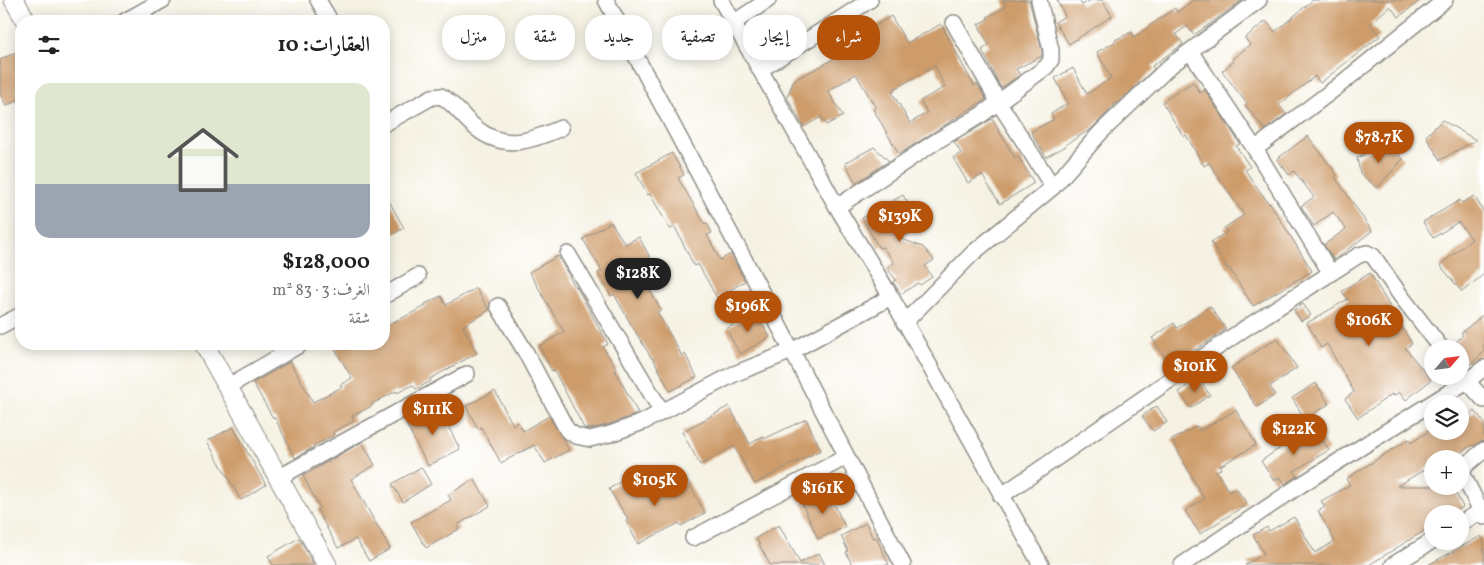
<!DOCTYPE html>
<html lang="ar">
<head>
<meta charset="utf-8">
<style>
  body { margin:0; font-family:Vollkorn,Amiri,serif; background:#f2f2f2; color:#222; direction:rtl; height:100vh; display:flex; flex-direction:column; font-size:19px; white-space:nowrap }
  * { box-sizing:border-box; margin:0 }
  p { font-size:16px; color:#767676 }
  .icon { flex:none; width:28px; height:28px; fill:none; stroke:currentColor; stroke-width:2; stroke-linecap:round; stroke-linejoin:round }
  .map { position:relative; flex:1; overflow:hidden; direction:ltr }
  .details { position:absolute; left:15px; top:15px; width:375px; height:335px; display:flex; flex-direction:column; background:#fff; border-radius:20px; box-shadow:0 2px 12px #0003; direction:rtl }
  .details>* { flex:none }
  .top-card { position:absolute; left:405px; top:15px; width:475px; height:45px; direction:rtl; display:flex; gap:10px }
  .needle { width:32px; rotate:62deg }
  .buttons { position:absolute; left:1424px; top:340px; display:grid; gap:10px }
  .buttons a { display:grid; place-items:center; width:45px; height:45px; border-radius:50%; background:#fff; box-shadow:0 2px 12px #0003; font-size:25px }
  .price { position:absolute; translate:-50% -42px; padding:0 11px; border-radius:18px; background:#b45309; color:#fff; font-size:16px; line-height:32px; filter:drop-shadow(0 1px 2px #0008) }
  .price::after { content:''; position:absolute; left:50%; top:30px; width:15px; height:11px; margin-left:-8px; background:inherit; clip-path:polygon(0 0,100% 0,50% 100%) }
  .price.active { background:#222; color:#fff }
  ul { padding:0; list-style:none }
  li { display:grid; align-content:center; gap:10px; height:265px; padding:0 20px }
  li+li { border-top:1px solid #e0e0e0 }
  li span { display:grid; place-items:center; height:155px; border-radius:15px; color:#555 }
  li>.icon { margin-inline-start:auto }
  span .icon { width:90px; height:90px; fill:#fffc; stroke-width:1 }
  li b { font-size:21px }
  h2 { display:flex; justify-content:space-between; align-items:center; height:60px; padding:0 20px; font-size:21px }
  .pill { padding:0 18px; border-radius:20px; background:#fff; box-shadow:0 2px 12px #0003; font-size:18px; line-height:45px }
  .pill.active { background:#b45309; color:#fff }
  .map>svg:first-child { display:block }
  .building { fill:#ce9c6b; fill-rule:evenodd }
  .lines { fill:none; stroke-linecap:round; stroke-linejoin:round }
  .minor-casing { stroke:#908e87; stroke-width:18 }
  .tertiary-casing { stroke:#908e87; stroke-width:21 }
  .minor { stroke:#fff; stroke-width:15 }
  .tertiary { stroke:#fff; stroke-width:19 }
</style>
</head>
<body>
<div class="map">
<svg width="1484" height="565" viewBox="0 0 1484 565">
  <rect width="100%" height="100%" fill="#fff"/>
  <filter id="ink" filterUnits="userSpaceOnUse"><feTurbulence type="fractalNoise" baseFrequency=".02" numOctaves="2"/><feDisplacementMap in="SourceGraphic" scale="10" xChannelSelector="R" yChannelSelector="G"/><feConvolveMatrix kernelMatrix="1 2 1 2 8 2 1 2 1" color-interpolation-filters="sRGB"/></filter>
  <filter id="wash" filterUnits="userSpaceOnUse"><feTurbulence type="fractalNoise" baseFrequency=".0096" numOctaves="4" result="noise"/><feDisplacementMap in="SourceGraphic" scale="20" xChannelSelector="R" yChannelSelector="G"/><feGaussianBlur stdDeviation="1.12" result="paint"/><feColorMatrix in="noise" values="0 0 0 0 0 0 0 0 0 0 0 0 0 0 0 0 0 1.4 0 .05"/><feComposite in="paint" operator="in"/></filter>
  <g filter="url(#wash)">
    <rect width="100%" height="100%" fill="#f5f2e3"/>
    <g id="blocks">
      <!-- building -->
      <path class="building" d="M1003 0H1029L1042 51V56L1016 69 1020 75 1001 88 982 50 989 45 978 24 988 19 987 17 1006 7Z
        M1057 0H1079L1082 5 1091 0H1102L1112 16 1069 44 1055 22 1065 16Z
        M1194 0H1243L1194 35 1187 26 1176 34 1183 44 1152 66 1154 69 1119 102 1113 105 1114 106 1091 129 1065 145 1066 146 1046 157 1031 132 1054 119 1051 114 1068 103 1055 78 1073 68 1087 94 1111 78 1097 52 1115 42V40L1132 32 1134 37 1175 8 1177 12Z
        M1313 0H1421L1399 17 1390 6 1370 24 1380 36 1320 83 1315 76 1279 105 1286 114 1265 130 1245 105 1247 104 1222 71 1234 61 1232 59 1250 45 1245 38 1266 21 1275 32Z
        M891 16 907 43 941 24 974 86 977 84 986 99 899 154 873 109 876 108 856 74 828 91 843 116 826 125 821 117 804 127 787 97 794 80 825 64 855 45 854 43 874 31 872 28ZM935 66 945 87 920 101 927 113 910 123 892 92 895 91 894 89Z
        M18 51 21 59V98L6 106 0 94V60Z
        M1193 82 1200 93 1205 90 1240 144 1236 146 1250 167 1245 170 1269 204 1270 203 1312 271 1253 306 1229 268 1228 269 1211 242 1227 232 1224 228 1244 215 1209 163 1204 166 1186 135 1184 137 1162 102Z
        M992 119 1015 158 1018 156 1034 183 1000 204 982 175 968 183 953 158 961 153 954 142Z
        M1442 120 1476 140 1440 160 1426 136Z
        M1308 136 1337 175 1335 177 1372 231 1334 260 1324 245 1346 229 1333 212 1314 226 1301 206 1314 197 1294 171 1289 175 1277 159Z
        M1387 142 1403 159 1377 188 1360 173 1357 158Z
        M874 147 889 161 856 183 845 163Z
        M672 153 684 175 678 178 705 224 707 223 712 233 707 235 720 260 731 254 745 281 717 298 698 264 694 266 675 227 670 229 650 194 648 195 636 173Z
        M384 192 404 228 384 239Z
        M903 195 920 225 899 238 923 247 934 260 925 266 932 277 920 285 918 283 901 294 893 282 896 280 887 268 894 263 883 247 879 248 862 218Z
        M1474 196 1484 212V274L1462 292 1440 265 1472 239 1458 222 1433 238 1423 222 1460 200 1462 203Z
        M611 222 625 244 639 237 653 263 639 271 661 310 657 312 682 356 685 354 697 377 670 391 653 358 652 359 632 326 614 294 611 296 598 273 602 271 583 239Z
        M558 256 575 287 576 286 608 344 603 347 617 369 615 370 638 413 635 415 607 425 590 429 584 428 554 370 552 371 539 346 564 332 529 272Z
        M1370 273 1412 344 1405 348 1431 380 1406 400 1399 392 1394 396 1392 394 1358 418 1345 399 1354 392 1327 344 1321 348 1307 323 1348 299 1342 291Z
        M476 288 489 310 463 326 477 353 430 379 431 381 416 389 413 385 397 393 396 391 372 404V406L352 416 354 421 333 432 334 435 313 446 314 447 295 458 275 418H273L253 383 290 362 313 402 342 387 340 385 352 378 332 344H384V327L426 306 425 304 441 296 446 305Z
        M1303 304 1311 315 1301 321 1294 310Z
        M1210 306 1226 329 1171 366 1152 338 1174 323 1177 328Z
        M755 312 770 337 740 354 726 329Z
        M1484 314V352L1470 365 1460 354V349H1455L1452 346 1463 335 1461 333Z
        M1277 338 1297 368 1270 386 1275 395 1257 407 1231 368Z
        M1198 378 1210 395 1191 408 1179 392Z
        M1316 383 1329 404 1305 419 1292 398Z
        M495 391 513 425 518 422 523 431 549 416 569 450 545 463 534 445 501 463 481 427 478 429 466 406Z
        M1460 403 1470 415 1475 411 1484 422V441L1478 443 1474 446 1472 445 1451 459H1432V465L1397 486H1452L1463 507 1451 514H1432V526L1369 565H1245L1264 554 1253 535 1267 527 1269 531 1294 517 1315 553 1335 541 1318 511 1325 507 1321 501 1350 485 1346 479 1409 439 1411 443 1429 431H1460Z
        M729 406 750 444 763 436 764 439 806 419 821 450 786 467 755 484 734 446 700 465 682 432Z
        M1157 406 1167 422 1153 431 1142 416Z
        M438 407 460 449 428 466 406 424Z
        M1236 410 1256 445 1220 466 1221 469 1216 471 1229 492 1236 488 1247 504 1200 534 1185 511 1204 499 1172 440 1197 426 1200 431Z
        M233 427 266 485 241 500 207 441Z
        M1307 428 1317 443 1322 440 1329 450 1294 471 1297 476 1285 484 1280 477 1274 481 1261 461 1286 444 1285 442Z
        M362 442 375 465 351 479 390 549 369 561 356 539 338 548 317 510 320 508 303 476Z
        M421 467 431 484 403 502 392 484Z
        M639 470 657 498 688 481 705 513 681 526 679 523 638 544 626 521 628 519 609 489Z
        M474 479 490 506 457 525 459 529 426 548 411 522 451 500 448 495Z
        M828 491 845 527 818 539 802 503Z
        M866 523 873 539 876 537 889 565H852L846 552 848 551 841 536Z
        M779 525 800 563 819 553 825 565H770L756 538Z
        M1481 536 1484 542V565H1428Z
        M299 538 314 565H273L268 556Z"/>
    </g>
  </g>
  <g filter="url(#ink)">
    <use href="#blocks" fill-opacity="0" stroke="#908e87" stroke-width="1"/>
    <g class="lines">
      <!-- minor casing -->
      <g class="minor-casing">
        <path id="minor" d="M318 0 328 17 329 21
          M606 0 752 274 903 565
          M721 0 837 207 891 297 1041 565
          M125 21 163 0
          M733 23 768 0
          M954 23 999 103 1053 187
          M1190 51 1255 149 1330 272
          M760 70 870 0
          M384 124 432 97 441 96C455 104 463 118 476 128 504 151 531 141 561 128
          M1255 149 1337 87 1445 0
          M837 207 935 142 981 115 1046 67 1051 60V50L1039 0
          M568 254 662 412
          M384 296 418 276
          M498 306 525 351 567 430 576 436 590 439 610 434 643 422 734 374 792 351 891 297
          M904 323 973 253 1053 187 1100 133 1170 66 1259 0
          M0 326 21 315
          M1460 373 1484 400
          M227 387 301 344
          M1484 450 1464 467 1463 475 1484 517
          M278 478 467 374
          M1001 496 1241 331 1359 255 1367 253 1373 256 1401 296 1442 349
          M1460 524 1481 511
          M693 538 846 457
          M1182 565 1299 486 1467 381 1484 368
          M1393 565 1432 541"/>
      </g>
      <!-- tertiary casing -->
      <g class="tertiary-casing">
        <path id="tertiary" d="M14 0 26 21
          M204 344 327 565"/>
      </g>
      <!-- minor -->
      <use href="#minor" class="minor"/>
      <!-- tertiary -->
      <use href="#tertiary" class="tertiary"/>
    </g>
  </g>
</svg>
<div class="buttons">
<a><svg class="needle" viewBox="-14 -14 28 28"><path d="M0-13l5 13h-10z" fill="#e53935"/><path d="M0 13l5-13h-10z" fill="#767676"/></svg></a>
<a><svg class="icon" aria-label="layers" viewBox="0 0 24 24"><path d="M12 4l9 5-9 5-9-5zM3 14l9 5 9-5"/></svg></a>
<a>+</a>
<a>−</a>
</div>
<b class="price" style="left:1379px;top:164px">$78.7K</b>
<b class="price" style="left:900px;top:243px">$139K</b>
<b class="price active" style="left:638px;top:300px">$128K</b>
<b class="price" style="left:748px;top:333px">$196K</b>
<b class="price" style="left:1369px;top:347px">$106K</b>
<b class="price" style="left:1195px;top:393px">$101K</b>
<b class="price" style="left:433px;top:436px">$111K</b>
<b class="price" style="left:1294px;top:456px">$122K</b>
<b class="price" style="left:655px;top:507px">$105K</b>
<b class="price" style="left:823px;top:515px">$161K</b>
<div class="top-card">
<a class="pill active">شراء</a>
<a class="pill">إيجار</a>
<a class="pill">تصفية</a>
<a class="pill">جديد</a>
<a class="pill">شقة</a>
<a class="pill">منزل</a>
</div>
<section class="details">
<h2>العقارات: 10<svg class="icon" aria-label="filters" viewBox="0 0 24 24"><path d="M4 7h16M4 17h16"/><circle cx="9" cy="7" r="2"/><circle cx="15" cy="17" r="2"/></svg></h2>
<ul>
<li><span style="background:linear-gradient(#dfe7d0 65%,#9aa5b1 0)"><svg class="icon" aria-label="home" viewBox="0 0 24 24"><path d="M3 11l9-7 9 7M6 9v11h12V9"/></svg></span><div><b>$128,000</b><p>الغرف: 3 · 83 m²</p><p>شقة</p></div></li>
</ul>
</section>
</div>
</body>
</html>
